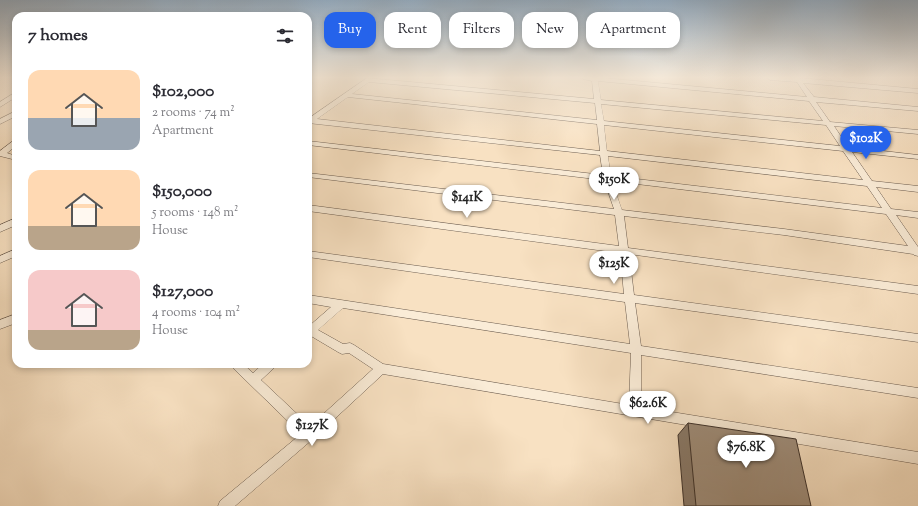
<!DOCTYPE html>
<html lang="en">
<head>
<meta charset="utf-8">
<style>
  body { margin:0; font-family:"Sorts Mill Goudy",serif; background:#f7f7f7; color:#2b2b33; height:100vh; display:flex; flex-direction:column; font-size:15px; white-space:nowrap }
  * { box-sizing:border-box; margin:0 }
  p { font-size:13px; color:#7c7c81 }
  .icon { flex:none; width:22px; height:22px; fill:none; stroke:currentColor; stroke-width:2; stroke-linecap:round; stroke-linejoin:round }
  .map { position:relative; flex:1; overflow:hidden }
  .sheet { position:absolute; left:12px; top:12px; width:300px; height:356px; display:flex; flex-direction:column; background:#fff; border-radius:12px; box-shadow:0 2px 6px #0003 }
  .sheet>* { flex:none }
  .guide { position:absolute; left:324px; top:12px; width:380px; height:36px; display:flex; gap:8px }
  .price { position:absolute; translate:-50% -34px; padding:0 9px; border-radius:14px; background:#fff; color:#222; font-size:13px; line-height:26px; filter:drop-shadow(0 1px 2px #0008) }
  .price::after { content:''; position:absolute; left:50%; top:24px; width:12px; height:9px; margin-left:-6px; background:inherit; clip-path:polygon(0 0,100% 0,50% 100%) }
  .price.selected { background:#2563eb; color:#fff }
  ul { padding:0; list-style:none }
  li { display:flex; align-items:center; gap:12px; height:100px; padding:0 16px }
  li span { display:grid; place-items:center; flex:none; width:112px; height:80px; border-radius:12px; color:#555 }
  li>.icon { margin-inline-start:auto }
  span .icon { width:48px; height:48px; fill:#fffc; stroke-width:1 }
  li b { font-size:17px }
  h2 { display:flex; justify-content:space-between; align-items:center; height:48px; padding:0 16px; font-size:17px }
  .chip { padding:0 14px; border-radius:12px; background:#fff; box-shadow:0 2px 6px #0003; font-size:14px; line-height:36px }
  .chip.selected { background:#2563eb; color:#fff }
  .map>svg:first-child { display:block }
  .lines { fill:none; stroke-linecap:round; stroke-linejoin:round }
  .street-casing { stroke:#6b5c4f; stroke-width:1 }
  .street { fill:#faecd7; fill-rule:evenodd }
  .wall { fill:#887868; stroke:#3c3029 }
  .building { fill:#9e8c79; stroke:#3c3029 }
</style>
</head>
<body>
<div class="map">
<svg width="918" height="506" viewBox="0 0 918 506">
  <rect width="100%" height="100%" fill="#f8e1c2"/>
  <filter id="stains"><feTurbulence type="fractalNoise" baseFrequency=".005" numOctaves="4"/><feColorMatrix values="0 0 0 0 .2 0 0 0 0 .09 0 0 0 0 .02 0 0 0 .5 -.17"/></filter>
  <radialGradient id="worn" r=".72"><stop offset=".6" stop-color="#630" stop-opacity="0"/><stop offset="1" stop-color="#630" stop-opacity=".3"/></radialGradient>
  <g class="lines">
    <!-- street casing -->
    <g class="street-casing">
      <path id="street" d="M367 78 594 99 592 81 583 79 582 78H604L807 97 797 82 770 80 767 78H800L918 89V93L803 83 814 97 918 107V111L816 102 830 122 918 130V134L834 126 848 147 918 155V159L852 152 872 181 918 186V192L876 187 891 209 918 212V218L896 215 918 247V256L914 255 913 254 784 235 624 216 628 248 918 286V294L629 254 634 295 918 334V342L635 303 641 346 918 388V398L641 355V407L918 452V464L383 374 314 438 235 506H218L220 501 301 434 232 367 231 364H243L253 373 263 364H276L275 367 261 380 310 426 373 369 349 353 342 354 338 352 311 336 308 337V327L331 307 308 303V295L630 344 625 302 308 257V251L624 294 620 253 308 211V205L619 246 615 215 308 177V173L614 209 604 180 308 145V141L603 175 600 155 308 123V119ZM598 81 809 101 823 121 601 100ZM369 82 595 103 597 120 352 94ZM348 97 597 124 600 151 317 119ZM601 104 826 125 840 146 604 121ZM604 125 843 151 863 180 607 151ZM608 156 867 186 882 208 611 176ZM612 181 886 214 908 246 784 229 622 210ZM343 308 631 353 629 405 383 364 354 345 350 343 343 344 318 330Z
        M16 92V97L0 107V102Z
        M16 111V116L0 124V119Z
        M13 141H16V146L7 153 16 156V160L0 156V151Z
        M16 218V225L0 232V225Z
        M16 249V256L0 263V256Z
        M16 314V323L0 329V320Z"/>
    </g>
    <!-- street -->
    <use href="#street" class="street"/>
  </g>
  <!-- wall -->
  <path class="wall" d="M688 423 811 506H684L678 435Z"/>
  <!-- building -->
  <path class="building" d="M688 423 796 439 811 506H696Z"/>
  <!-- sky -->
  <linearGradient id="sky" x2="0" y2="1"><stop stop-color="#95aec4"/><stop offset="0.52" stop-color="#fcf2e4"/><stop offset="1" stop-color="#fcf2e4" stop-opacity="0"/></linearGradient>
  <rect width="918" height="149" fill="url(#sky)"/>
  <rect width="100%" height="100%" filter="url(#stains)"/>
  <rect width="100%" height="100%" fill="url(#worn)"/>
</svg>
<b class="price selected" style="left:866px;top:160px">$102K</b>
<b class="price" style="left:614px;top:201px">$150K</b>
<b class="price" style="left:467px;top:219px">$141K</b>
<b class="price" style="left:614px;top:285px">$125K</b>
<b class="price" style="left:648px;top:425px">$62.6K</b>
<b class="price" style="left:312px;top:447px">$127K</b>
<b class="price" style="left:746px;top:469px">$76.8K</b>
<div class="guide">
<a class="chip selected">Buy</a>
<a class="chip">Rent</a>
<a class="chip">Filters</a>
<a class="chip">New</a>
<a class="chip">Apartment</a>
</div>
<section class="sheet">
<h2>7 homes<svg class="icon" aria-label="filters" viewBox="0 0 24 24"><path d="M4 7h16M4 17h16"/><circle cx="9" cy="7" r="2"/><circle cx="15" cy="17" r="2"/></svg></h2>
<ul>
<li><span style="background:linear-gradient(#ffd9b3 60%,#9aa5b1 0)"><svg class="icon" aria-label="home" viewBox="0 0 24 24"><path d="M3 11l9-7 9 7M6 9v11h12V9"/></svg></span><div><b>$102,000</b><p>2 rooms · 74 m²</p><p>Apartment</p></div></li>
<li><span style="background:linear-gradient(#ffd9b3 70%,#b9a48a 0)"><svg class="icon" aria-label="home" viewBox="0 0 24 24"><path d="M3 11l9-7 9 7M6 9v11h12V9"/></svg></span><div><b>$150,000</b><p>5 rooms · 148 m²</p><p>House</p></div></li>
<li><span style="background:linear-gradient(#f6c9c9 75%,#b9a48a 0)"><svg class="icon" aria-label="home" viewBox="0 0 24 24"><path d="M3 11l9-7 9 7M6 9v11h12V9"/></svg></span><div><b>$127,000</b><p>4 rooms · 104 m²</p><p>House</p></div></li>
</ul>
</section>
</div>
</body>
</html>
